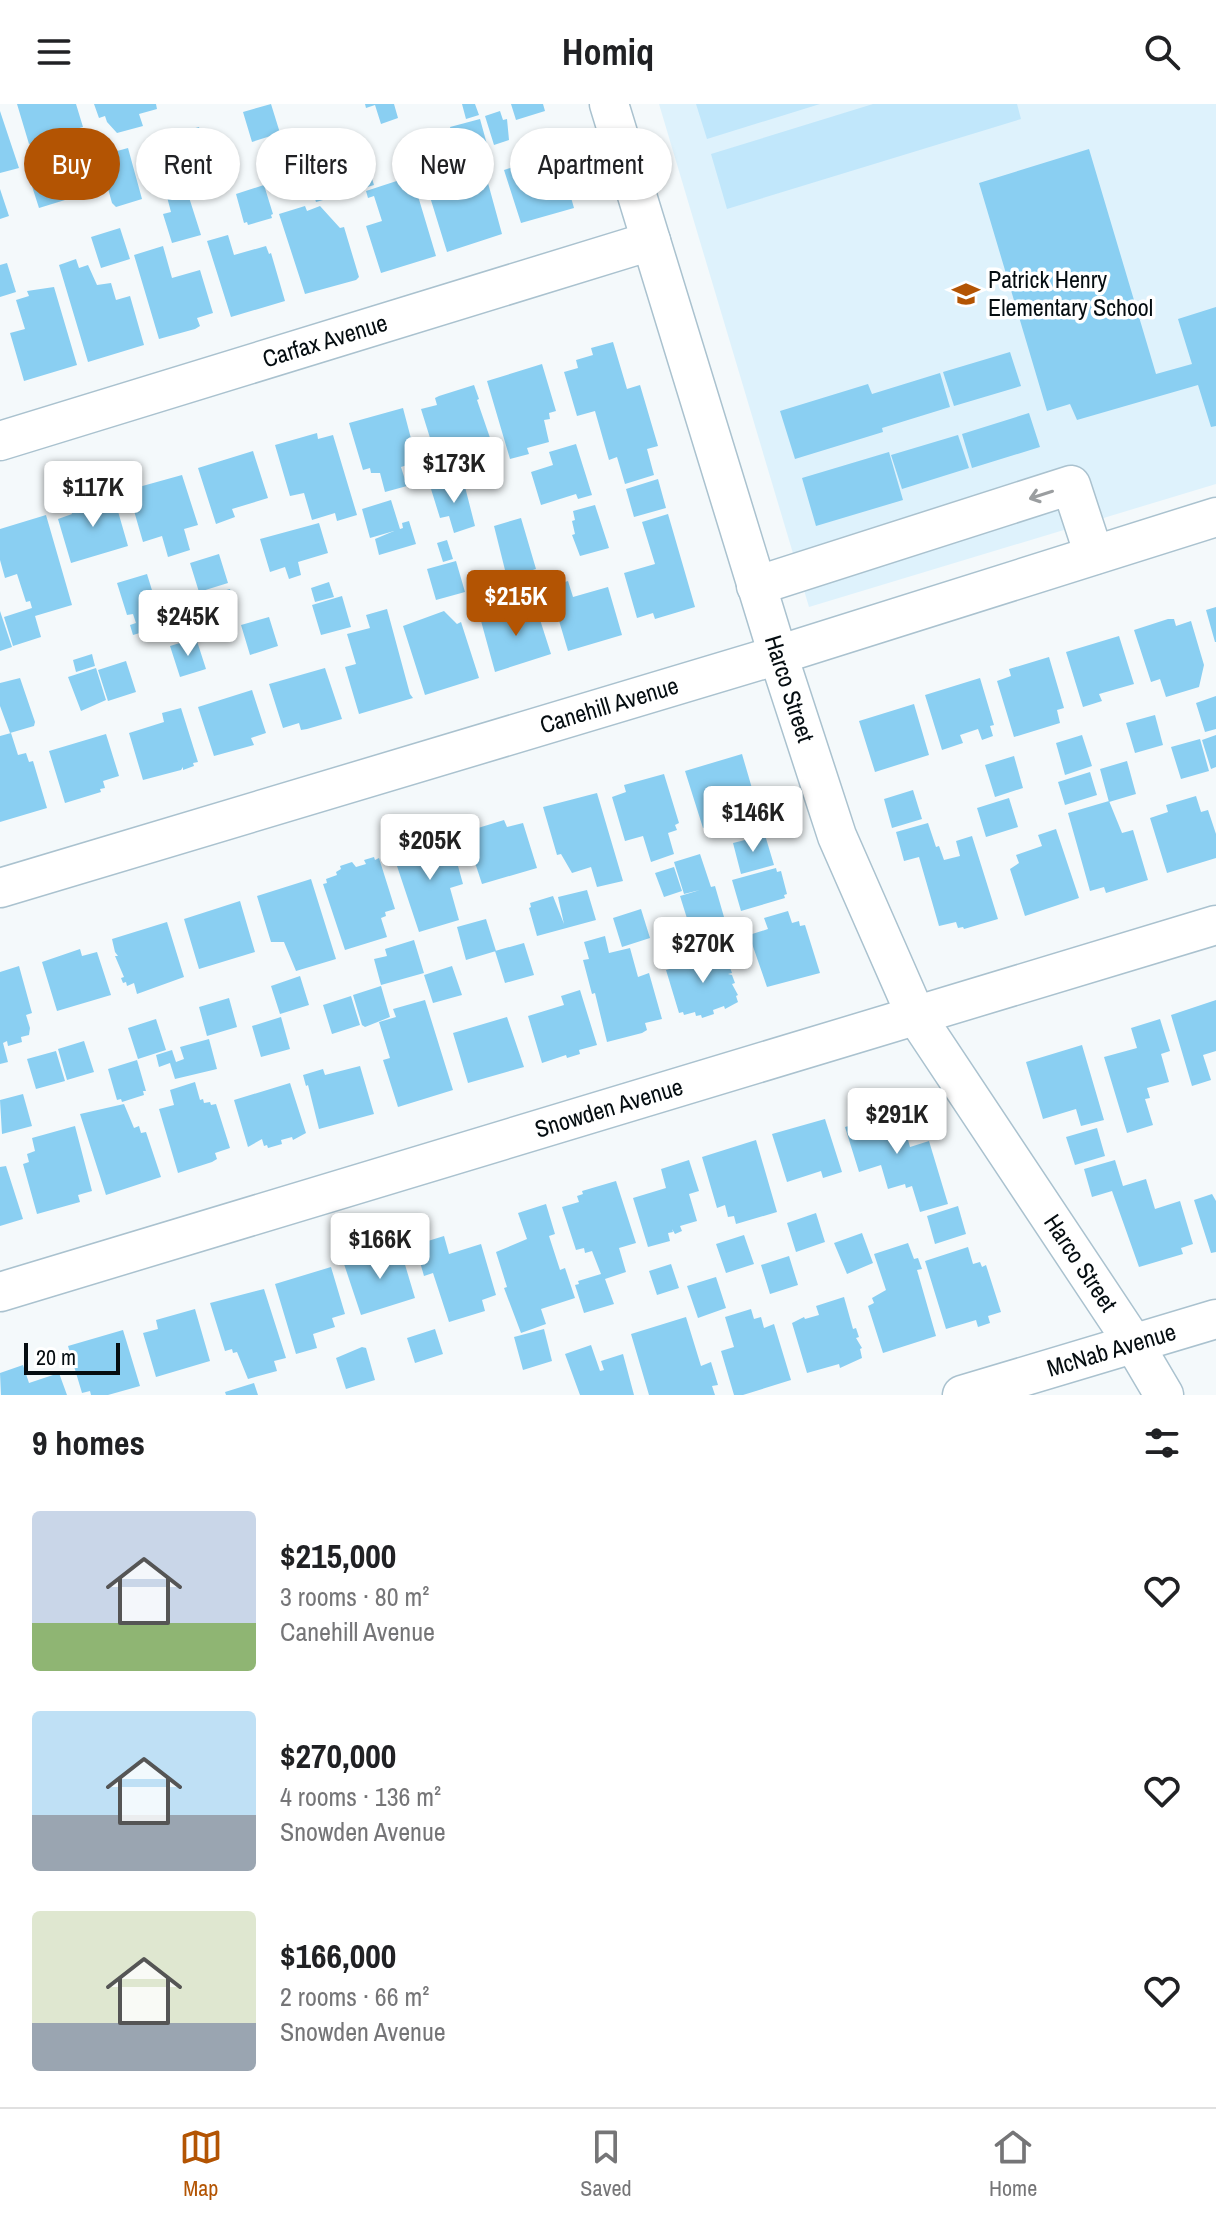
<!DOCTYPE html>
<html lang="en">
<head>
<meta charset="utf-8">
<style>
  body { margin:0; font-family:"Archivo Narrow",sans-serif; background:#f6f6f6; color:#202124; height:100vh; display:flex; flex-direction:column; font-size:30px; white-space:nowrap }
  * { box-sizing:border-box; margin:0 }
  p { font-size:26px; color:#757577 }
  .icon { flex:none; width:44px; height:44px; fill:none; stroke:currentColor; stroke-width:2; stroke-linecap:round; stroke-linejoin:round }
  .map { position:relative; height:1291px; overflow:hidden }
  .drawer { display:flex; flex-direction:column; background:#fff; flex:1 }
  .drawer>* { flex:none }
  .top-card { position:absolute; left:24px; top:24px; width:800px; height:72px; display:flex; gap:16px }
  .scale { position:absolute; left:24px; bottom:20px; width:96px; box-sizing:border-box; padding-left:8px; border:4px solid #050d11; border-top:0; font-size:22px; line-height:28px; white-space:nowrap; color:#050d11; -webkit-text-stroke:6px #fff; paint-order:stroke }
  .price { position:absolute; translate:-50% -68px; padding:0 18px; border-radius:8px; background:#fff; color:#222; font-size:26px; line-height:52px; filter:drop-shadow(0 2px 4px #0008) }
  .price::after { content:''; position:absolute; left:50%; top:48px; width:24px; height:18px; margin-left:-12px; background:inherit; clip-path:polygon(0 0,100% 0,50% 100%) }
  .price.current { background:#b35403; color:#fff }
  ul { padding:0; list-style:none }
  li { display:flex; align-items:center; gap:24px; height:200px; padding:0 32px }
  li span { display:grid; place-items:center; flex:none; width:224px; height:160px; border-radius:8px; color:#555 }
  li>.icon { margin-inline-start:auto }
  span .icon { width:96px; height:96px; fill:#fffc; stroke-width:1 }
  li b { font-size:34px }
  h2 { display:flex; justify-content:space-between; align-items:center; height:96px; padding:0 32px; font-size:34px }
  .pill { padding:0 28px; border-radius:36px; background:#fff; box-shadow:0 2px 6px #0004; font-size:28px; line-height:72px }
  .pill.current { background:#b35403; color:#fff }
  header { display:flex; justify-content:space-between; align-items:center; height:104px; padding:0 32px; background:#fff; font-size:36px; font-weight:700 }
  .dock { display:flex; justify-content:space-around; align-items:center; height:112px; border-top:2px solid #e0e0e0; background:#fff; font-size:22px; color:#757577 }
  .dock a { display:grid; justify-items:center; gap:4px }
  .dock .current { color:#b35403 }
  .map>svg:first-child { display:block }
  .built { fill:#def2fc }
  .green { fill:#c1e7fb }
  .building { fill:#8acff2 }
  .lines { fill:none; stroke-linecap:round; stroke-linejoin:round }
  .minor-casing { stroke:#aac2cf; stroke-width:41 }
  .minor { stroke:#fff; stroke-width:38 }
  .oneway { stroke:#9b9ea0 }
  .labels { text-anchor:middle; stroke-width:7; stroke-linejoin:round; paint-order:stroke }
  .poi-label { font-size:24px; fill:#050d11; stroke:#fff; text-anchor:start }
  .street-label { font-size:24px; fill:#050d11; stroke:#fff }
</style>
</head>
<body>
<header><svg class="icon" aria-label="menu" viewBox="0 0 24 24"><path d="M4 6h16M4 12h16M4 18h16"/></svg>Homiq<svg class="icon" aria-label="search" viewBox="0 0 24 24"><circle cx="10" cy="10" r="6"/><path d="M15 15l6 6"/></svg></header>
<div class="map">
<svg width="1216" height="1291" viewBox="0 0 1216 1291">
  <rect width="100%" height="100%" fill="#f4f9fb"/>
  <!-- built -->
  <path class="built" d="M659 0H1216V380L809 503Z"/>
  <!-- green -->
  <path class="green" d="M696 0H820L707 35Z
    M873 0H1017L1021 15 727 105 711 50Z"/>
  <!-- building -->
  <path class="building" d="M17 0H76L83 23 72 26 77 43 43 54 38 37 29 40Z
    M94 0H156L157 5 139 10 143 22 117 29 107 18 105 12 99 14Z
    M271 0 280 29 252 38 243 8Z
    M365 0H394L398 14 381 20 375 1 366 4Z
    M462 0H475L479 11 466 15Z
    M511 0H543L545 7 516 16Z
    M0 7 19 64 0 69Z
    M500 7 503 16 507 15 509 36 494 41 485 12Z
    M480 15 488 44 459 52 450 23Z
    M199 23 210 61 195 66 192 57 179 61 176 50 163 54 156 32 170 28 171 31Z
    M564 36 572 63 564 69 574 104 521 119 504 66 522 60 518 47Z
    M128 44 142 95 116 103 112 99 99 52Z
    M1089 45 1156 270 1192 260 1178 215 1216 203V322L1211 323 1198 281 1077 316 1070 300 1047 307 979 79Z
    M364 49 374 81 346 90 336 58Z
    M335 57 344 90 316 98 306 66Z
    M55 65 65 96 39 104 29 73Z
    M469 68 472 81 488 79 502 130 447 148 426 80Z
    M412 72 436 152 381 169 366 122 382 117 374 92 368 94 366 87Z
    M264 81 273 110 271 111 272 114 248 121 247 118 244 119 236 90Z
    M0 85 9 112 0 115Z
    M187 87 201 131 172 139 163 110 171 108 167 93Z
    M305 102 307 107 320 102 340 124 344 123 359 173 356 176 305 190 279 110Z
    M120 124 130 155 101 164 91 133Z
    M228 131 234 151 266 142 269 150 271 149 285 197 231 213 207 137Z
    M163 142 172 174 200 166 213 209 197 214 200 222 195 225 159 235 134 151Z
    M76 155 79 164 88 161 97 181 111 179 116 196 130 192 144 241 88 258 59 161Z
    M7 159 16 188 0 193V161Z
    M54 183 77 261 24 277 10 229 25 225 16 196 29 192 27 187Z
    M613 238 627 285 640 281 658 342 647 345 654 371 625 380 617 353 609 356 595 307 577 312 564 268 578 264 576 256 593 251 591 244Z
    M1010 248 1021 282 954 302 943 268Z
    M542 260 556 307 549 309 550 315 544 316 549 338 527 344 529 350 510 355 487 277Z
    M940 269 950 303 882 324 883 328 795 355 780 307 868 280 872 290Z
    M474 281 479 295 477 296 499 360 449 374 441 348 435 350 421 305 437 301 435 294 439 292Z
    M403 304 414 346H416L420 357 401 363 407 382 385 388 380 369H371L370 364 363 366 349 319Z
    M1029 309 1040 343 972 364 962 330Z
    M317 329 318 335 333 331 357 411 337 417 335 409 312 416 304 389 290 392 275 341Z
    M958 331 969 364 902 385 891 351Z
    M576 340 592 391 578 395 576 390 541 401 531 368 553 361 549 348Z
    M253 347 268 394 232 405 235 413 216 420 198 364Z
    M889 348 903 396 816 422 802 374Z
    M182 371 198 421 184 425 190 446 168 453 162 432 143 438 128 386Z
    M463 375 475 422 454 429 449 412 440 414 431 385Z
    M658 375 666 404 634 413 626 385Z
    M113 390 128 442 71 459 58 415 72 410 70 404 72 401Z
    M391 396 400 425 403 424 402 419 409 417 416 440 379 451 375 435 394 427 370 434 362 405Z
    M595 401 609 444 580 452 572 431 575 430 572 417 575 416 573 407Z
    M668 410 695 503 655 515 653 509 637 514 624 469 655 460 642 418Z
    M46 411 72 501 35 512 41 533 13 542 4 513 32 504 30 497 26 498 17 470 5 474 0 456V425Z
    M521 414 536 465 507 474 494 422Z
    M319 419 328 449 298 458 301 471 289 475 285 463 270 468 260 435Z
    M447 436 453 455 443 458 437 439Z
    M219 450 228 479 199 488 190 459Z
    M456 457 465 488 436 496 427 465Z
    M147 470 163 522 133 531 130 521 136 519 133 510 127 511 117 479Z
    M496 474 504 503 479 510 471 482Z
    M568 477 573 493 608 483 622 531 568 547 549 483Z
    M329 478 334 493 315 498 311 484Z
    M230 485 234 498 216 502 212 490Z
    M342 492 351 523 321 531 312 501Z
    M535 500 551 550 495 568 481 517Z
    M1216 503V538H1215L1206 506Z
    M387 505 410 590 413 594 359 610 345 563 356 560 347 530 370 524 366 511Z
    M0 507 12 543 0 547Z
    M444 507 457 520 461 518 479 574 425 591 403 522Z
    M269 513 278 542 250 551 241 521Z
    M1168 515H1174L1176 522 1191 517 1204 561 1199 583 1166 593 1160 575 1151 578 1134 526Z
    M1119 532 1134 580 1099 590 1102 597 1083 603 1066 548Z
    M196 534 206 565 180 573 170 542Z
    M92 550 95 562 76 568 73 556Z
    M1049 553 1064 604 1057 606 1060 619 1014 633 997 577 1011 572 1009 565Z
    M126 557 136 588 108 597 98 566Z
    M96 564 106 596 81 607 68 573Z
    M325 564 342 615 307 625 301 626 299 619 283 624 269 580Z
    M20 574 35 618 34 622 10 629 0 602V579Z
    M980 574 994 621 990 622 993 632 982 636 978 625 960 631 963 639 942 646 925 591Z
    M252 586 266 629 251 634 254 641 214 652 198 603Z
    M1216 592V625L1205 628 1196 599Z
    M914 600 929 651 875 668 859 617Z
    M181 604 198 658 193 659 194 662 183 666V663L181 666 143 676 129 629 164 618 162 609Z
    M1155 611 1163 641 1135 649 1126 619Z
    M11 629 18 651 26 649 29 658 33 657 47 704 0 718V632Z
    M106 630 119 672 103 677 105 684 100 685 101 688 65 699 49 647Z
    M1082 631 1092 662 1065 671 1056 639Z
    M1216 631V663L1211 665 1202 636Z
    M1200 635 1209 667 1181 675 1171 643Z
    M742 650 756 698 742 702 744 711 703 724 685 667Z
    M1014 652 1023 684 995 693 985 661Z
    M1127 657 1136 690 1109 698 1100 665Z
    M1090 668 1097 691 1065 701 1058 678Z
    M664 670 679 719 675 721 677 726 668 729 674 750 651 758 643 732 625 737 612 693 626 688 624 681Z
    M913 686 922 715 892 724 884 695Z
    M597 689 623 777 597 783 591 763 572 769 561 750 557 751 543 703Z
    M1196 692 1201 708 1208 706 1216 730V754L1167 769 1150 714 1168 708 1166 701Z
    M1009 694 1018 723 986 733 977 704Z
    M1109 697 1122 729 1133 726 1148 776 1106 789 1104 783 1090 787 1068 709Z
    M504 716 507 723 523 719 537 764 482 780 465 728Z
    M928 719 936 743 939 742 944 756 960 752 956 737 972 732 998 815 964 825 963 823 958 824 956 818 939 822 919 753 904 757 896 728Z
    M1056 725 1079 794 1025 812 1010 765 1019 759 1016 751 1042 742 1038 731Z
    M765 731 774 761 741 770 733 739Z
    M450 733 463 780 450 784 459 816 419 828 393 750Z
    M700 750 711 783 715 782 724 813H721L722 816 690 824 680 792 700 786 684 790 674 758Z
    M374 753 375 756 379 754 395 805 385 808 386 812 381 814 387 833 345 846 323 780 327 779 326 775 337 771 336 768 341 765 340 762 352 758 356 763 366 760 364 756Z
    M674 763 682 787 664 793 655 769Z
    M776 764 777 768 781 767 787 790 784 791 785 794 741 807 732 776Z
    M311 775 336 855 296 867 284 838H271L257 792Z
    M587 786 596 816 537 832 529 804 531 803 530 799 553 792 564 820 558 793Z
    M240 797 255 848 199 865 184 815Z
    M641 805 650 834 622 843 613 814Z
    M788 807 792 819 799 817 800 822 805 821 820 869 767 883 749 831 768 825 764 814Z
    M486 815 496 847 466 856 457 823Z
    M167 818 184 873 137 890 134 879 127 882 126 878 123 879 121 874 124 873 115 852H118L115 848 112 835Z
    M605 832 609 849 630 844 638 873 649 869 662 915 645 919 647 926 642 929 607 938 595 889 592 890 583 856 589 855 584 838Z
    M414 836 424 869 381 881 374 855 387 852 385 845Z
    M524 839 534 871 505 879 495 847Z
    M713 844 715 851 723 848 726 862 729 861 732 869 728 870 732 871 735 879 732 880 738 891 736 892 738 898 725 905 724 902 713 906 714 910 702 914 701 911 696 912 695 908 684 911 683 908 679 909 666 866 694 858 693 854 706 850 705 847Z
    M80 845 82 852 97 848 111 891 57 907 42 858Z
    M19 862 32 909 26 911 30 924 29 931 21 933 22 938 8 942 7 937 3 939 8 958 0 960V868Z
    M452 862 462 891 433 899 424 871Z
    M300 872 309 901 280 910 271 882Z
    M381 882 390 913 365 923 362 921 353 891Z
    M580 886 597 941 579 946 580 950 567 954 566 951 542 959 528 912 564 901 561 892Z
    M351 892 360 921 332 930 323 901Z
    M229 894 237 923 207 932 199 903Z
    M425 896 453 986 398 1003 383 956 390 954 379 918 396 913 393 905Z
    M1216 896V947L1203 951 1211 976 1192 982 1171 911Z
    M281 913 290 945 261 953 252 922Z
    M507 913 524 963 468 979 453 929Z
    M156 915 166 946 138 955 128 924Z
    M1160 915 1170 947 1161 950 1169 978 1147 984 1150 994 1145 995 1153 1021 1127 1029 1104 953 1137 944 1131 924Z
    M209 935 217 965 175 975 170 959 159 963 156 951 172 946 176 958 184 955 180 943Z
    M84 937 94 968 67 976 58 945Z
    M1082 941 1104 1016 1081 1022 1076 1005 1043 1015 1026 958Z
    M56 947 65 977 36 985 27 955Z
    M137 956 146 987H143L144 991 122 998 121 995 117 996 108 965Z
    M360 962 374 1010 319 1025 308 981 306 982 303 971 323 965 325 971Z
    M195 978 200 996 203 995 204 999 210 998 211 1001 216 1000 230 1044 215 1049 217 1055 212 1058 178 1069 159 1005 174 1001 170 986Z
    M290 979 306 1029 293 1036 292 1033 281 1036 282 1040 268 1044 267 1041 264 1042 262 1035 248 1043 234 996Z
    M23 990 32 1022 2 1030 0 996Z
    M124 1000 134 1024 139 1022 141 1029 146 1028 161 1073 106 1091 80 1010Z
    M898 1000 910 1043 929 1037 948 1100 920 1108 912 1082 906 1084 905 1080 888 1085 881 1061 859 1068 845 1023 860 1019 857 1010Z
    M825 1015 842 1068 823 1074 821 1067 787 1078 772 1030Z
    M75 1022 92 1087 78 1091 80 1098 37 1110 23 1060 29 1058 27 1050 35 1047 32 1034Z
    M1097 1024 1105 1052 1075 1061 1066 1033Z
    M756 1036 777 1108 736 1120 734 1112 728 1113 725 1101 717 1104 702 1053Z
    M689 1056 699 1087 689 1090 697 1117 680 1122 682 1127 675 1130 672 1125 673 1128 668 1129 670 1137 648 1143 633 1094 666 1084 661 1065Z
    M1115 1056 1123 1082 1146 1075 1155 1105 1180 1097 1193 1140 1181 1144 1183 1150 1139 1163 1112 1087 1092 1093 1084 1065Z
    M6 1062 23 1115 0 1122V1063Z
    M616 1077 636 1139 619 1144 626 1168 605 1175 614 1200 584 1209 575 1181 579 1180 578 1177 601 1170 592 1147 585 1149 584 1144 576 1146 562 1103 579 1098 577 1092 583 1090 582 1087Z
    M1212 1090 1216 1097V1148L1211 1149 1194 1096Z
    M546 1100 555 1130 549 1132 560 1166 565 1164 575 1194 541 1205 546 1220 521 1229 504 1184 507 1183 496 1148 527 1135 518 1109Z
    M958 1102 966 1130 935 1140 927 1112Z
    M816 1109 825 1138 796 1148 787 1119Z
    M862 1129 873 1159 847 1170 834 1139Z
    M744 1131 754 1160 726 1169 716 1140Z
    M444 1132 449 1150 481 1140 496 1191 482 1196 485 1207 449 1218 433 1169 424 1172 415 1141Z
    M908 1139 914 1155 918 1154 922 1165 917 1166 936 1232 883 1249 868 1202 874 1199 872 1194 886 1186 874 1150Z
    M968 1143 973 1160 980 1158 982 1163 986 1161 1001 1208 988 1212 990 1219 978 1223 976 1216 946 1225 925 1157Z
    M400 1144 415 1194 361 1211 344 1160Z
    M789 1152 798 1181 770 1190 761 1161Z
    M671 1160 679 1184 657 1191 649 1167Z
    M331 1163 345 1210 332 1214 335 1223 313 1230 317 1244 296 1250 275 1180Z
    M716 1173 726 1204 698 1214 687 1182Z
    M264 1185 286 1254 274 1257 277 1267 248 1275 237 1248 233 1249 232 1245 225 1247 210 1199Z
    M844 1193 853 1225 856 1224 859 1233 856 1234 862 1244 860 1245 862 1254 840 1264 839 1260 807 1269 792 1219 804 1213 805 1215 819 1211 816 1202Z
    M195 1205 210 1257 156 1273 143 1229 158 1225 156 1216Z
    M751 1205 754 1215 761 1213 764 1224 774 1220 791 1276 743 1291H734L721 1247 734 1243 725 1213Z
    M686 1213 701 1262 711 1258 718 1281 712 1282 715 1291H649L631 1230Z
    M435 1225 443 1250 415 1259 407 1234Z
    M544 1225 552 1257 523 1266 514 1233Z
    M123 1226 140 1282 108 1291H91L90 1287 82 1289 68 1242Z
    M591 1241 600 1267 604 1266 601 1257 623 1250 634 1291H580L565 1250Z
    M362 1243 366 1244 375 1276 346 1285 336 1254Z
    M23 1261 29 1279 59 1269 67 1291H1L0 1269Z
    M254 1279 258 1291H226L225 1288Z"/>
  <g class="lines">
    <!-- minor casing -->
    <g class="minor-casing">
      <g id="minor">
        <path id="s1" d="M609 0 778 551 837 732 916 912 1134 1240 1164 1291"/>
        <path id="s2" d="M0 337 651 137"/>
        <path d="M756 482 1071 381 1094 451"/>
        <path id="s3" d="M0 784 778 551 1216 413"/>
        <path id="s4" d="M0 1188 1216 821"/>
        <path id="s5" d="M962 1291 1216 1215"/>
      </g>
    </g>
    <!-- minor -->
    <use href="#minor" class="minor"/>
  </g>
  <!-- one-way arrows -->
  <defs><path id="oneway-shaft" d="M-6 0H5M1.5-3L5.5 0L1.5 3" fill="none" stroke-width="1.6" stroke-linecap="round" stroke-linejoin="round" transform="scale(2)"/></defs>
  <use class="oneway" href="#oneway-shaft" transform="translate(1041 391) rotate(162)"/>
  <!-- icons -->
  <defs>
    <g id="school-bare" transform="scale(2.16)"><path d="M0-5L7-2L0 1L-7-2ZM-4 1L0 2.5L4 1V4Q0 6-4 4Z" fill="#b35403" stroke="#fff" stroke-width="2.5" paint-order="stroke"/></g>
  </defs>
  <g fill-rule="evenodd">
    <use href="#school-bare" x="966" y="190"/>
  </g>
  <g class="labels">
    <!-- poi labels -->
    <g class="poi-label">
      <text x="988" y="184">Patrick Henry<tspan x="988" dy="28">Elementary School</tspan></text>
    </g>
    <!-- street labels -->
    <g class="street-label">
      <text dy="8" stroke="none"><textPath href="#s2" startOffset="340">Carfax Avenue</textPath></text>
      <text dy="8" stroke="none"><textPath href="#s1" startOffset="612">Harco Street</textPath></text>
      <text dy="8" stroke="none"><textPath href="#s3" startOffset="636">Canehill Avenue</textPath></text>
      <text dy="8" stroke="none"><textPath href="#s4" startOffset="636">Snowden Avenue</textPath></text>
      <text dy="8" stroke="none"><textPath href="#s1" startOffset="1260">Harco Street</textPath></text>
      <text dy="8" stroke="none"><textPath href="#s5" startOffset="156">McNab Avenue</textPath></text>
    </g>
  </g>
</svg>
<div class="scale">20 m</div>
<b class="price" style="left:454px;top:401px">$173K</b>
<b class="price" style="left:93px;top:425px">$117K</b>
<b class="price current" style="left:516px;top:534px">$215K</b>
<b class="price" style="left:188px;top:554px">$245K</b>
<b class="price" style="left:753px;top:750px">$146K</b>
<b class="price" style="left:430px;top:778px">$205K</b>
<b class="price" style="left:703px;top:881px">$270K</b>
<b class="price" style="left:897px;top:1052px">$291K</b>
<b class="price" style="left:380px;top:1177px">$166K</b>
<div class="top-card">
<a class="pill current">Buy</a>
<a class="pill">Rent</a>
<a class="pill">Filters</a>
<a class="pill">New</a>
<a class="pill">Apartment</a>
</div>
</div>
<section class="drawer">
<h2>9 homes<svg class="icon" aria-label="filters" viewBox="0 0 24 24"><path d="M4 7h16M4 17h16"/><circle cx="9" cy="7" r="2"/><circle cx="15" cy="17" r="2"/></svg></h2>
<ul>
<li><span style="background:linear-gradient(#c9d6e8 70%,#8fb573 0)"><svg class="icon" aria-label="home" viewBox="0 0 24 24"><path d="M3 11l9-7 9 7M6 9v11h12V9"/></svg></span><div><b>$215,000</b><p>3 rooms · 80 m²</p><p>Canehill Avenue</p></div><svg class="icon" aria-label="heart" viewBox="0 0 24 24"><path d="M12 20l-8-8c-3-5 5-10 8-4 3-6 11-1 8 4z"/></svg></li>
<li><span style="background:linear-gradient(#bfe0f5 65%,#9aa5b1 0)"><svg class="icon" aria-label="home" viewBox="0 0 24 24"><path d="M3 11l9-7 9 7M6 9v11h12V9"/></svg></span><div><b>$270,000</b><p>4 rooms · 136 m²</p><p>Snowden Avenue</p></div><svg class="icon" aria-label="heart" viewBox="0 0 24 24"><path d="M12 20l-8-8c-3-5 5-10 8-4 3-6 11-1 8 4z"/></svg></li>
<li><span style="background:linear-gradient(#dfe7d0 70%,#9aa5b1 0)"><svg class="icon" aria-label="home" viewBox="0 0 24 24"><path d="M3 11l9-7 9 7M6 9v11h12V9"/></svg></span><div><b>$166,000</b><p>2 rooms · 66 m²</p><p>Snowden Avenue</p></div><svg class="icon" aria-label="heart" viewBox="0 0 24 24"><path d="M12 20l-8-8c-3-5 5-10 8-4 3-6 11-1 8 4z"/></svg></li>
</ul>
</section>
<nav class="dock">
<a class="current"><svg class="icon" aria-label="map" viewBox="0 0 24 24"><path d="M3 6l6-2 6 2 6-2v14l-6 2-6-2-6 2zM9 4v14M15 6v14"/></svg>Map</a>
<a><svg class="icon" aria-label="saved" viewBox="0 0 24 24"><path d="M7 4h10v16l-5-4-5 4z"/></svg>Saved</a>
<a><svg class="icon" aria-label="home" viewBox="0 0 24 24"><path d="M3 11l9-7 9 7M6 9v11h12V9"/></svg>Home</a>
</nav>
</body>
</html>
